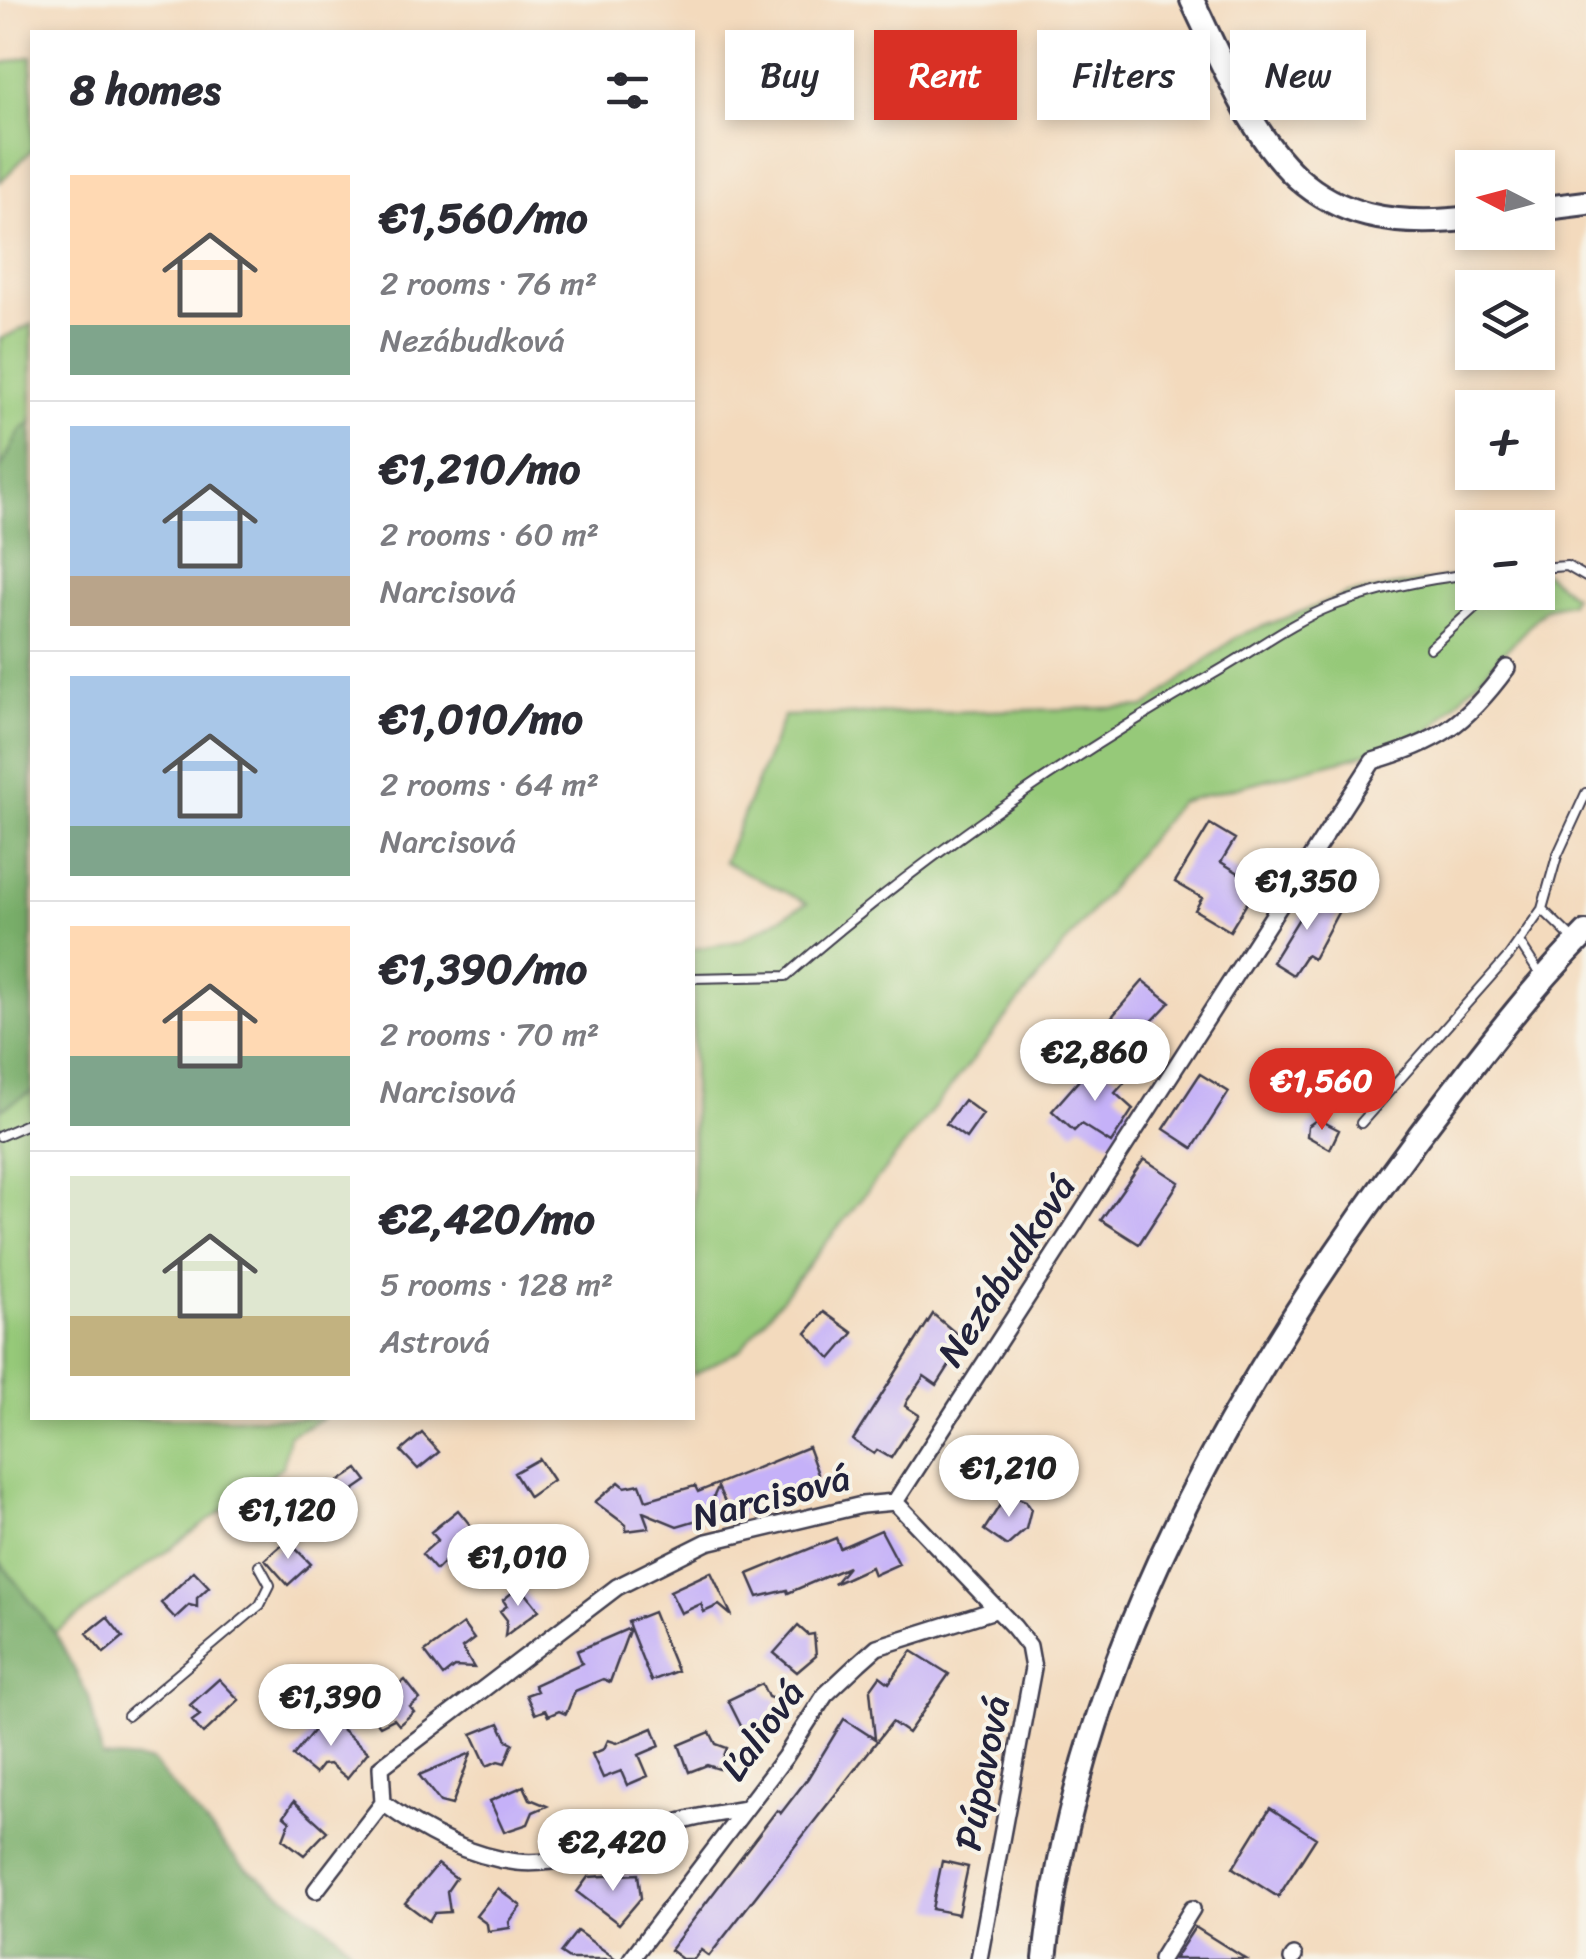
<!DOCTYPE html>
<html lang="en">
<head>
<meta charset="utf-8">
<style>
  body { margin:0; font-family:Sriracha,sans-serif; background:#f7f7f7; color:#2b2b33; height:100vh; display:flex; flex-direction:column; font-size:38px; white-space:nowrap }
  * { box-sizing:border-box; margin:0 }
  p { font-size:32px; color:#7c7c81 }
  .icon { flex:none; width:55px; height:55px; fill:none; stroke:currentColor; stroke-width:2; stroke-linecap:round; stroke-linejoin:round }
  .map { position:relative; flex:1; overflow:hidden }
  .sheet { position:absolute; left:30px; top:30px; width:665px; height:1390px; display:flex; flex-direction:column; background:#fff; border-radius:0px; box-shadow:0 5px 15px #0003 }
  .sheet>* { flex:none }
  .hud { position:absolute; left:725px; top:30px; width:710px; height:90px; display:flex; gap:20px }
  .needle { width:65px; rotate:276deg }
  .fabs { position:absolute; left:1455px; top:150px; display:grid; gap:20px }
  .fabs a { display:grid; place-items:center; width:100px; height:100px; border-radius:0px; background:#fff; box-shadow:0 5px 15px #0003; font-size:50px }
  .price { position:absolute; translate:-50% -85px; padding:0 22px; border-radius:35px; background:#fff; color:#222; font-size:32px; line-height:65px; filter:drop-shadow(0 2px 5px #0008) }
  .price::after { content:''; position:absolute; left:50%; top:60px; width:30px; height:22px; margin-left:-15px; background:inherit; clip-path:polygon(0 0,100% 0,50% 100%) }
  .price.current { background:#d93025; color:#fff }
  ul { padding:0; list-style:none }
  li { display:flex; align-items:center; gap:30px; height:250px; padding:0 40px }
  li+li { border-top:2px solid #e1e1e2 }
  li span { display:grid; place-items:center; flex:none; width:280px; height:200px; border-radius:0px; color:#555 }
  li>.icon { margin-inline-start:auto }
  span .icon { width:120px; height:120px; fill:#fffc; stroke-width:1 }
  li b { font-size:42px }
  h2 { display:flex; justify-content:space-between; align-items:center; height:120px; padding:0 40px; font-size:42px }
  .tag { padding:0 35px; border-radius:0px; background:#fff; box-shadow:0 5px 15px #0003; font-size:35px; line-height:90px }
  .tag.current { background:#d93025; color:#fff }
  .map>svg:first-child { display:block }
  .green { fill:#96c979; stroke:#5c765a; stroke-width:2.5 }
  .forest { fill:#78ad69; stroke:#4d6852; stroke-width:2.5 }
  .building { fill:#c5b1f8 }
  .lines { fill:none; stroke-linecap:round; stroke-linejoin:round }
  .service-casing { stroke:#413e4e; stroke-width:12 }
  .minor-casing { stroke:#413e4e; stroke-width:20 }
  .secondary-casing { stroke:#413e4e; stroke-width:28 }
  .service { stroke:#fff; stroke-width:8 }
  .minor { stroke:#fff; stroke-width:15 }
  .secondary { stroke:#fff; stroke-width:22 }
  .labels { text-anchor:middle; stroke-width:8; stroke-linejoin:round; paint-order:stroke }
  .street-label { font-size:38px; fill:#22223b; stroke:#f7f3e8 }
</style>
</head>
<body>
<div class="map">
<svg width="1586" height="1959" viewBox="0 0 1586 1959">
  <rect width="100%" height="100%" fill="#f7f3e8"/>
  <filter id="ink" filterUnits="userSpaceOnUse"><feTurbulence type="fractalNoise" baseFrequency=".01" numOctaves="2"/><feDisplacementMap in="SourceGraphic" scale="20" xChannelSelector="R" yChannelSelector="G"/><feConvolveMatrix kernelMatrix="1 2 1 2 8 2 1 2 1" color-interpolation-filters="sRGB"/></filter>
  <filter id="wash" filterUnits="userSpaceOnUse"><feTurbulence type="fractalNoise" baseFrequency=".0048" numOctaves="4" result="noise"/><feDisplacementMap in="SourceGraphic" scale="40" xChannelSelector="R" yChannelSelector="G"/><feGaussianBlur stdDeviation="2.25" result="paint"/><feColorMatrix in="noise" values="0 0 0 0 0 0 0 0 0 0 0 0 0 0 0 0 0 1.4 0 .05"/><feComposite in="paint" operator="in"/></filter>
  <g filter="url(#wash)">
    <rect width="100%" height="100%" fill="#f3dabd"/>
    <!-- green -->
    <path class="green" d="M32 56V150L0 182V64Z
      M32 324V422L20 431 0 470V339Z
      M1538 568 1573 596 1570 603 1546 608 1430 731 1358 756 1179 802 741 1349 693 1375V949L740 941 807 903 724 862 784 716 1146 707 1237 636 1348 594 1472 574V592H1538Z
      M32 1091V1418H324L289 1435 283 1466 55 1633 0 1562V1110Z"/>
    <!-- forest -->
    <path class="forest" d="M32 422V1091L0 1110V470L20 431Z
      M0 1562 55 1633 89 1697 102 1757 151 1761 240 1863 335 1933 360 1959H0Z"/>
    <g id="blocks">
      <!-- building -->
      <path class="building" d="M1210 824 1235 839 1221 862 1258 885 1230 931 1195 910 1202 898 1175 882Z
        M1316 891 1341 907 1313 959 1306 955 1293 975 1272 962Z
        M1143 981 1170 1002 1127 1048 1103 1027Z
        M1095 1062 1124 1083 1115 1093 1133 1109 1111 1143 1081 1124 1074 1131 1052 1111Z
        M1200 1074 1229 1092 1193 1148 1164 1129Z
        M964 1100 983 1114 966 1138 946 1124Z
        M1318 1119 1339 1130 1330 1149 1307 1136 1308 1126Z
        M1144 1159 1179 1182 1139 1244 1101 1220Z
        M824 1312 853 1333 831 1359 806 1333Z
        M933 1314 965 1341 937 1385 924 1376 907 1401 905 1406 919 1415 891 1458 877 1450 874 1454 853 1440Z
        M422 1433 439 1452 418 1469 401 1451Z
        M808 1447 818 1474 815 1480 744 1507 742 1514 730 1513 718 1487 704 1518 677 1526 643 1512 649 1528 626 1531V1525L595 1502 619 1482 625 1487 640 1484 646 1500 695 1486 698 1492Z
        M539 1459 553 1480 529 1497 514 1473Z
        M358 1469 367 1481 338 1501 329 1488Z
        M1007 1494 1026 1501 1031 1509 1026 1529 1007 1546 984 1530Z
        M458 1510 475 1531 436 1570 422 1554 438 1540 431 1532Z
        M881 1530 899 1564 874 1575 871 1567 834 1584 848 1567 788 1593 787 1590 758 1597 748 1574 836 1538 840 1548Z
        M287 1540 311 1564 288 1585 265 1559Z
        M194 1571 209 1587 197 1598V1607L189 1605 175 1618 161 1603Z
        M711 1572 732 1616 719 1605 704 1612 701 1604 681 1613 670 1591Z
        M520 1586 539 1610 505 1636 507 1620 500 1611 507 1606 503 1600Z
        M653 1612 677 1671 651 1681 630 1628 610 1682 603 1679 575 1691 566 1714 559 1711 548 1716 545 1710 535 1714 526 1695 537 1691 534 1685 582 1663 577 1651 630 1628 628 1622Z
        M107 1617 123 1637 104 1653 87 1633Z
        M463 1624 474 1639 462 1648 474 1668 454 1667 443 1676 425 1652Z
        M798 1626 808 1635 814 1634 816 1656 797 1672 774 1653Z
        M912 1651 949 1674 908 1733 892 1722 709 1956 701 1950 694 1959H682L670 1950 777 1810 781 1813 808 1778 844 1719 875 1739 870 1690 880 1676 889 1683Z
        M381 1670 395 1688 405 1680 420 1699 410 1707 414 1712 399 1725 394 1719 380 1726 367 1710 374 1705 360 1686Z
        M219 1679 239 1700 203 1734 192 1721 200 1715 190 1705Z
        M762 1684 768 1697 777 1700 767 1721 743 1730 728 1700Z
        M326 1715 368 1752 347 1778 330 1764 322 1765 315 1774 293 1756Z
        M499 1723 507 1740 513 1743 505 1763 498 1761 487 1766 472 1734Z
        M653 1728 660 1746 639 1755 648 1776 627 1785 621 1771 603 1778 592 1754 604 1749 608 1740 617 1743Z
        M710 1732 716 1744 727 1748 719 1769 707 1765 689 1772 679 1745Z
        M471 1753 452 1805 440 1802 419 1775Z
        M524 1786 530 1799 547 1806 533 1812 528 1824 504 1832 490 1801Z
        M294 1801 327 1831 304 1855 283 1839 290 1821 284 1816Z
        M1270 1808 1316 1838 1278 1897 1233 1868Z
        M942 1861 968 1867 958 1914 932 1909Z
        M438 1864 456 1878 447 1891 450 1912 434 1913 429 1921 405 1903Z
        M638 1874 641 1898 619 1924 577 1892 588 1877Z
        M498 1888 521 1906 509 1922 510 1928 488 1931 487 1924 476 1916Z
        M1195 1927 1246 1959H1174Z
        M577 1931 616 1959H569L560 1953Z"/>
    </g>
  </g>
  <g filter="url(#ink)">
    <use href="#blocks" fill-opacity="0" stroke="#413e4e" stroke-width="2.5"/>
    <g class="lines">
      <!-- service casing -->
      <g class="service-casing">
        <path id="service" d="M1538 568 1567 566 1586 577
          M1430 648 1492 592
          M1575 941 1542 909 1557 856 1586 793
          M1519 942 1541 976
          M692 978 786 976C917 861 1062 761 1213 674 1252 652 1291 622 1332 606 1378 589 1424 579 1472 574
          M1361 1123 1508 957 1542 909
          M0 1136 32 1122
          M128 1716 260 1605 270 1585 259 1565"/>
      </g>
      <!-- minor casing -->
      <g class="minor-casing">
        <path id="minor" d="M895 1502 1373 761C1440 741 1465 725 1507 668
          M383 1803 381 1767 617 1587 707 1542 862 1505 895 1502 1014 1627 1029 1646 1033 1668 979 1959
          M383 1803C423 1832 467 1856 517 1862 571 1868 632 1834 683 1821 703 1815 724 1813 744 1809
          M316 1890 383 1803
          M631 1959 785 1757 825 1695 859 1663 877 1647 998 1609
          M1161 1959 1192 1909
          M1292 1959 1294 1956"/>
      </g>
      <!-- secondary casing -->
      <g class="secondary-casing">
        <path id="secondary" d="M1192 0C1258 139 1292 241 1472 218
          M1538 209 1586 203
          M1045 1959C1077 1656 1239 1377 1418 1137 1472 1066 1524 996 1586 933"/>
      </g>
      <!-- service -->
      <use href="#service" class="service"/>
      <!-- minor -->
      <use href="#minor" class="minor"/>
      <!-- secondary -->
      <use href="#secondary" class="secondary"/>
    </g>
  </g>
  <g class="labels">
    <!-- street labels -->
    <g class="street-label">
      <text transform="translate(1006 1270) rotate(-57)" y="13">Nezábudková</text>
      <text transform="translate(771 1497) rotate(-15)" y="13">Narcisová</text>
      <text transform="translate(762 1730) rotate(-54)" y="13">Ľaliová</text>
      <text transform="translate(982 1773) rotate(-79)" y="13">Púpavová</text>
    </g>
  </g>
</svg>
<div class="fabs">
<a><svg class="needle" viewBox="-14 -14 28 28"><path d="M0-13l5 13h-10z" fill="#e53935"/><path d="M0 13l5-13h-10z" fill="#7c7c81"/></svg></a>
<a><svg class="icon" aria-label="layers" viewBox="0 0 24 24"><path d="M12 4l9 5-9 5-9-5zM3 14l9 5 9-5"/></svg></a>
<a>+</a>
<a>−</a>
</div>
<b class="price" style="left:1307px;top:933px">€1,350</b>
<b class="price" style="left:1095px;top:1104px">€2,860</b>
<b class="price current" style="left:1322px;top:1133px">€1,560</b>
<b class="price" style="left:1009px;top:1520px">€1,210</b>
<b class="price" style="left:288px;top:1562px">€1,120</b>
<b class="price" style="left:518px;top:1609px">€1,010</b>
<b class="price" style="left:331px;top:1749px">€1,390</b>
<b class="price" style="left:613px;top:1894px">€2,420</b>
<div class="hud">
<a class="tag">Buy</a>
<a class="tag current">Rent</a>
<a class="tag">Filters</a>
<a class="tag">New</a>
</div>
<section class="sheet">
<h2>8 homes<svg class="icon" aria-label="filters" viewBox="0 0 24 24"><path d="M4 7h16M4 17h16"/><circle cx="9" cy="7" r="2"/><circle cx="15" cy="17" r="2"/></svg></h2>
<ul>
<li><span style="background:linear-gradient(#ffd9b3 75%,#7fa58c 0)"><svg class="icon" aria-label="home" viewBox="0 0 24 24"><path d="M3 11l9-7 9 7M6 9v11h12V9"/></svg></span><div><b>€1,560/mo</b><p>2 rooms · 76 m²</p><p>Nezábudková</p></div></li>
<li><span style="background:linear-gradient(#a9c7e8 75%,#b9a48a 0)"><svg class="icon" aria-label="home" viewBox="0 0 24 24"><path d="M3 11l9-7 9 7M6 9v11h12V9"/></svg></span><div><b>€1,210/mo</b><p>2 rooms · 60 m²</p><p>Narcisová</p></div></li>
<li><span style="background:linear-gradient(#a9c7e8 75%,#7fa58c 0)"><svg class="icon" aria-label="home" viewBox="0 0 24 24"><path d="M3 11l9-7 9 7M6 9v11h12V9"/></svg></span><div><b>€1,010/mo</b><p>2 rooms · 64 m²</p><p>Narcisová</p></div></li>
<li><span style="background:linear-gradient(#ffd9b3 65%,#7fa58c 0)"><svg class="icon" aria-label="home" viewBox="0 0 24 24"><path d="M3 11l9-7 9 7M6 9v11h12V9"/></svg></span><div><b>€1,390/mo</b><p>2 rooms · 70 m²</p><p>Narcisová</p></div></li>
<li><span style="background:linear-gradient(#dfe7d0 70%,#c2b280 0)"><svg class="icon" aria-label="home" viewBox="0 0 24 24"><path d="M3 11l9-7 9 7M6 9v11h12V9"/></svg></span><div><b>€2,420/mo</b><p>5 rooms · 128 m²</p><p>Astrová</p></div></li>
</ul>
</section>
</div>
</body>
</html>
